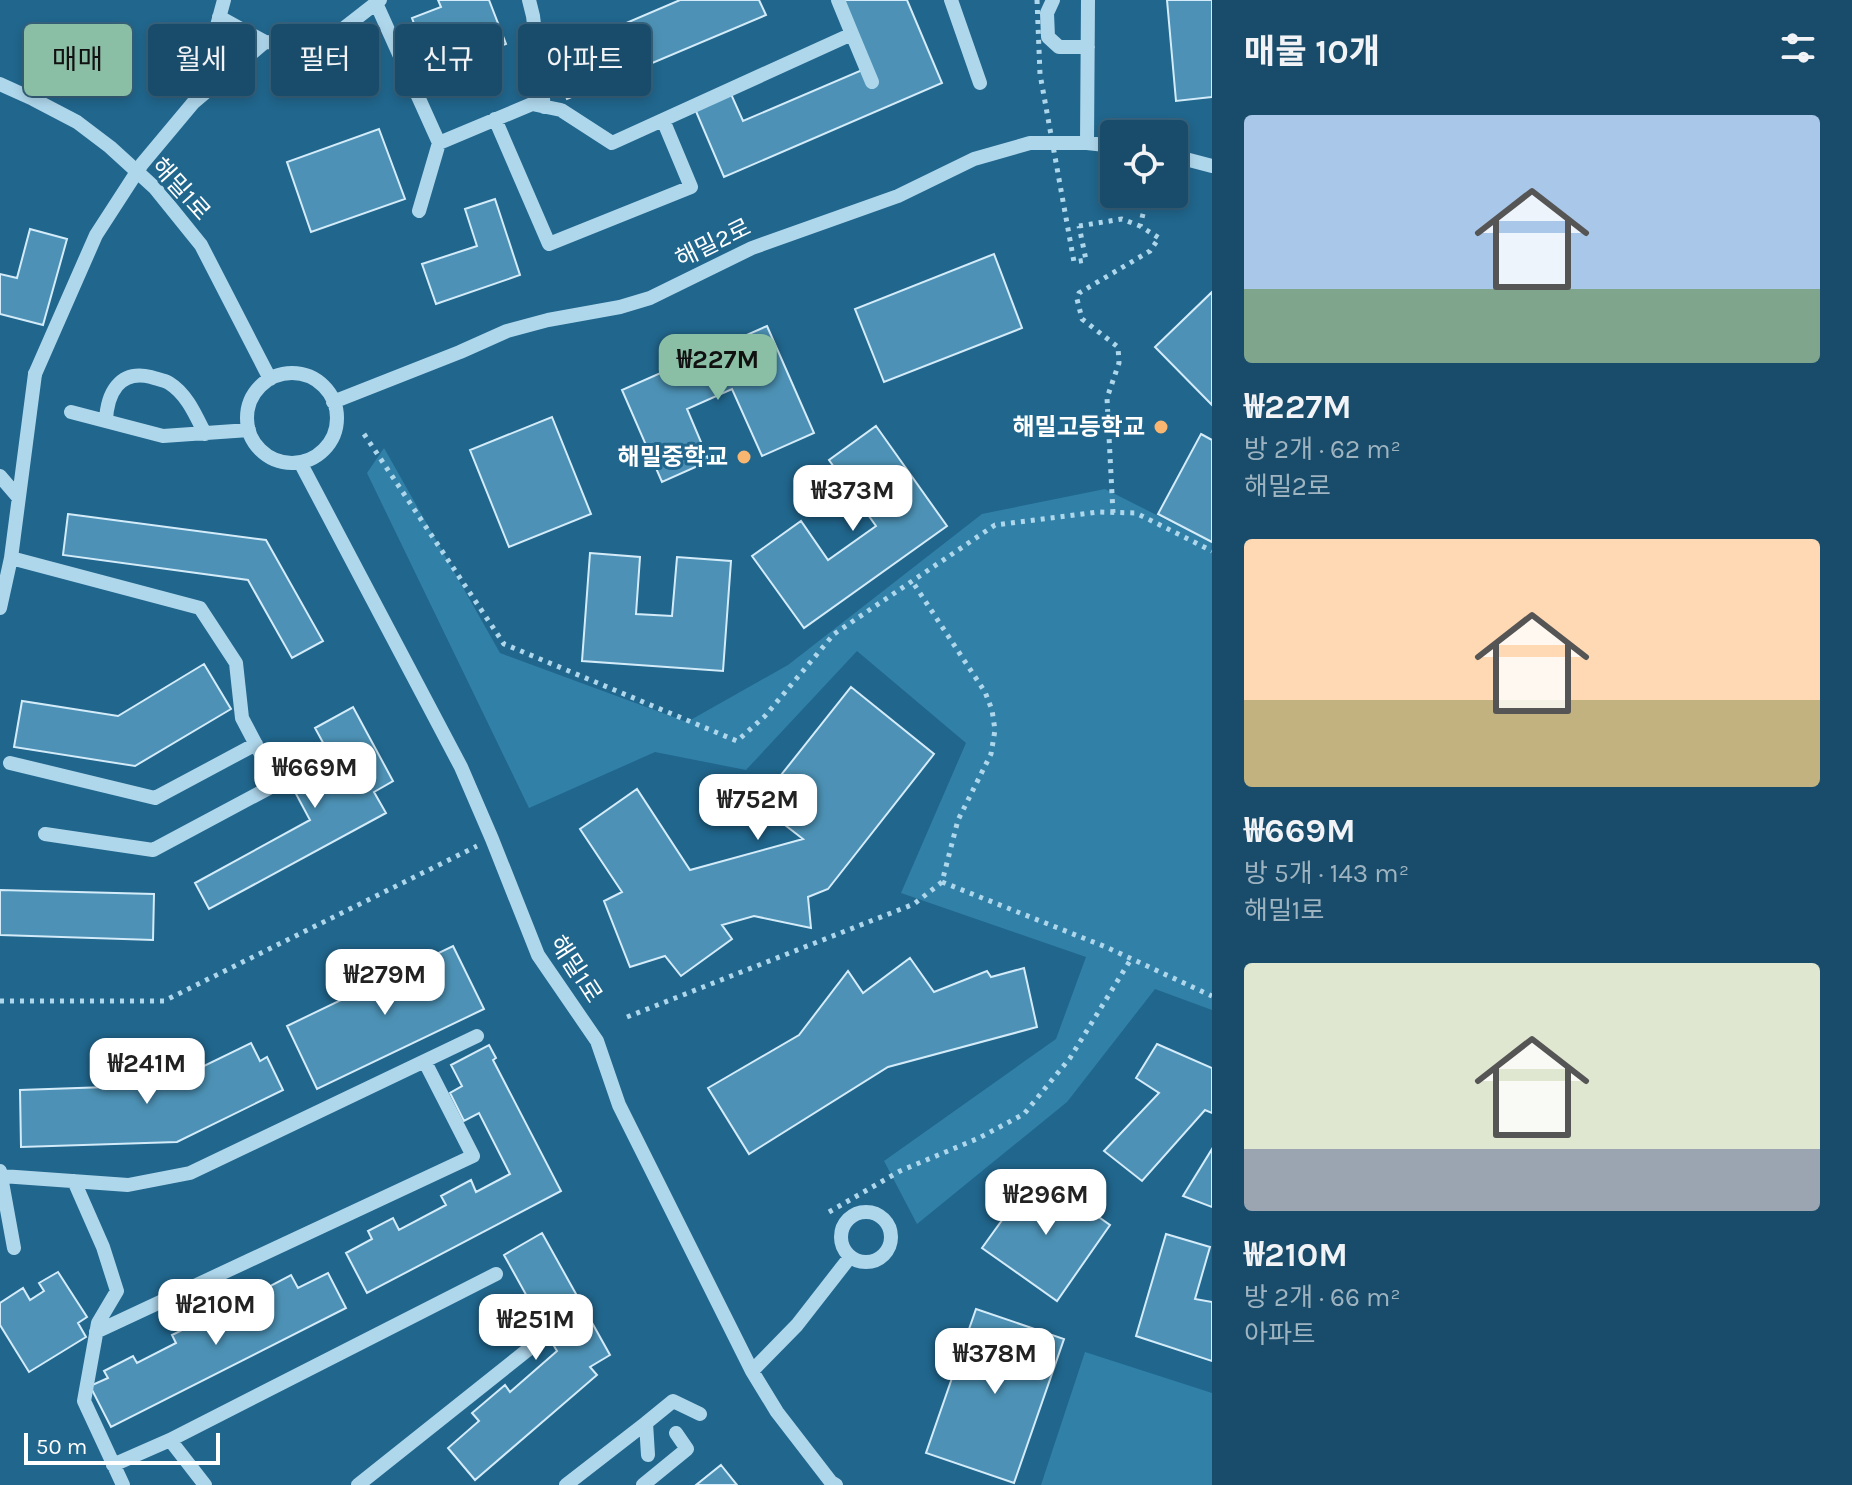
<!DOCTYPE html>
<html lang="ko">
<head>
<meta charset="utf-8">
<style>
  body { margin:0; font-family:Karla,"Noto Sans KR",sans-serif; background:#265672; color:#f1f3f6; height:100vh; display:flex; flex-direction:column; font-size:30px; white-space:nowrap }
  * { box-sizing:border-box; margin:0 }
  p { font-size:26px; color:#9fb4c1 }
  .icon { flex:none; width:44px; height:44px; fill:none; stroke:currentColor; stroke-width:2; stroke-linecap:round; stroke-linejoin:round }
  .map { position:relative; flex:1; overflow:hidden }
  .drawer { display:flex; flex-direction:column; background:#194c6a; width:640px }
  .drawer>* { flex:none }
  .top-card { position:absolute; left:24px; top:24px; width:760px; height:72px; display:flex; gap:16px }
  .buttons { position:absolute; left:1100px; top:120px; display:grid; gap:16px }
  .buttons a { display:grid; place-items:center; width:88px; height:88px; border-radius:8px; background:#194c6a; box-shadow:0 4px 12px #0003,0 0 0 2px #37637e; font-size:40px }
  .scale { position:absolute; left:24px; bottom:20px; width:196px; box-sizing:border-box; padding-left:8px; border:4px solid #fff; border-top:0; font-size:22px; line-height:28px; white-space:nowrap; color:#fff; -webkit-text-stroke:6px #21668d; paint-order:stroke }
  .price { position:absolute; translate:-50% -68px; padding:0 18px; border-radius:16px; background:#fff; color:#222; font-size:26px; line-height:52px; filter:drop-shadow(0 2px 4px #0008) }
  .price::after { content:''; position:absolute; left:50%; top:48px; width:24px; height:18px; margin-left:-12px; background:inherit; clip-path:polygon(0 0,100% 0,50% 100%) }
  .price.current { background:#8abfa5; color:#111 }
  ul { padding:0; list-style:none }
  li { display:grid; align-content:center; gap:16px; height:424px; padding:0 32px }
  li span { display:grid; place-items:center; height:248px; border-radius:8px; color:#555 }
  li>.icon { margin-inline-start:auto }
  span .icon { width:144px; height:144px; fill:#fffc; stroke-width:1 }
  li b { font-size:34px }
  h2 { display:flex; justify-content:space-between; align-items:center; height:96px; padding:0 32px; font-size:34px }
  .chip { padding:0 28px; border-radius:8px; background:#194c6a; box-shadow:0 4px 12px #0003,0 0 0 2px #37637e; font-size:28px; line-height:72px }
  .chip.current { background:#8abfa5; color:#111 }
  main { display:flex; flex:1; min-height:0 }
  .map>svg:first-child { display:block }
  .green { fill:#3180a8 }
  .building { fill:#4d92b6; stroke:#d4ecf9; stroke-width:2 }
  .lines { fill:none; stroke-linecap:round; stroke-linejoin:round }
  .path { stroke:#afd7ec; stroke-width:5; stroke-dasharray:4 6; stroke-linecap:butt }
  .minor { stroke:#afd7ec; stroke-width:14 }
  .path-bridge { stroke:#afd7ec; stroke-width:5; stroke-dasharray:4 6; stroke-linecap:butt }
  .minor-bridge { stroke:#afd7ec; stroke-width:14 }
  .poi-dot { fill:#f9b670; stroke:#21668d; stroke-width:3 }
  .labels { text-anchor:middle; stroke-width:6; stroke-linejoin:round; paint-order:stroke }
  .street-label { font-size:24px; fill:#fff; stroke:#21668d }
  .poi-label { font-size:24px; font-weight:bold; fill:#fff; stroke:#21668d; text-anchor:end }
</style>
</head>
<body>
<main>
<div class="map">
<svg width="1212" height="1485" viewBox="0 0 1212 1485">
  <rect width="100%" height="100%" fill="#21668d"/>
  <!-- green -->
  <path class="green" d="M384 448 500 653 687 722 788 665 982 514 1105 489 1212 543V1010L1155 989 1067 1102 917 1224 884 1161 1056 1039 1086 957 901 893 966 743 857 651 746 770 655 752 529 808 367 473Z
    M1085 1352 1212 1393V1485H1041Z"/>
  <!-- building -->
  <path class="building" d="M438 0H489L506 44 432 72 412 18 441 7Z
    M680 0H759L766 15 567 99 549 56Z
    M838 0H907L942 83 724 177 695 109 731 94 743 121 867 68Z
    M1167 0H1212V97L1176 101Z
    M379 129 405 199 311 232 287 162Z
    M495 199 520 275 436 304 422 264 477 246 465 209Z
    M30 229 67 239 43 325 0 314V274L17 278Z
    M994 254 1022 328 884 382 855 309Z
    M1212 292V405L1155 347Z
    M767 326 814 433 762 456 732 389 687 409 709 461 662 482 622 390Z
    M552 417 591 514 509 547 470 450Z
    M876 426 947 526 804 628 752 556 801 521 828 560 876 526 829 460Z
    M1201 434 1212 440V542L1158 514Z
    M68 514 266 540 323 641 292 658 248 580 63 555Z
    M590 553 640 557 636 614 672 616 677 557 731 561 723 671 582 661Z
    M204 664 231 709 135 766 14 747 22 701 118 716Z
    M851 687 934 754 828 889 808 897 811 928 754 916 722 925 732 939 681 976 665 956 630 967 604 901 622 892 580 829 637 789 690 870 803 839 758 804Z
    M353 707 393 781 374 792 386 813 209 909 195 883 310 820 295 792 338 770 315 728Z
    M0 890 154 894 153 940 0 935Z
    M453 946 484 1009 317 1089 287 1026Z
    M910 958 934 992 987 971 991 977 1024 968 1037 1027 888 1067 749 1154 708 1088 799 1035 848 971 863 993Z
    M251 1043 260 1061 267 1057 283 1090 177 1142 21 1147 20 1090 165 1085Z
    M1157 1044 1212 1068V1113L1205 1110 1142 1181 1104 1151 1159 1093 1136 1078Z
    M489 1045 496 1058 493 1060 561 1191 367 1293 346 1253 372 1239 368 1231 393 1218 399 1230 446 1205 441 1196 471 1180 476 1192 510 1174 479 1113 464 1121 450 1093 462 1086 451 1065Z
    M1212 1149V1207L1183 1196Z
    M1036 1173 1110 1225 1057 1301 982 1248Z
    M542 1233 610 1355 590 1367 597 1375 475 1480 448 1448 479 1421 472 1413 505 1385 510 1392 557 1351 545 1331 537 1336 525 1314 534 1309 504 1255Z
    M1166 1234 1210 1247 1195 1299 1212 1302V1361L1136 1336Z
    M58 1272 87 1317 78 1323 86 1337 29 1372 0 1325V1303L23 1288 30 1300 44 1291 39 1283Z
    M328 1273 346 1308 111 1427 90 1386 108 1378 104 1371 133 1356 137 1363 176 1343 172 1335 206 1318 209 1325 258 1300 255 1294 291 1275 298 1288Z
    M976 1309 1064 1339 1014 1483 926 1453Z
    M721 1465 737 1485H696Z"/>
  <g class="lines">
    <!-- path -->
    <path class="path" d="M1079 226 1122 219 1140 226
      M364 434 504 644 737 741 765 716 834 634 995 525 1098 512 1136 513 1212 551
      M1113 513 1107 398 1119 363 1118 347 1082 319 1077 299 1079 293 1150 251 1159 238 1140 226 1148 194
      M942 882 1106 947 1212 996
      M0 1001H164L477 846
      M627 1017 914 904 942 882 958 820 991 754 995 730 992 710 985 692 912 581
      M829 1212 900 1171 979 1138 1024 1114 1070 1058 1131 959"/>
    <!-- minor -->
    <path class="minor" d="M529 0 533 16 544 107
      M951 0 980 83
      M1053 0 1047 13 1048 37 1059 47H1088
      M376 3 439 143 419 211
      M219 17 265 42 321 46 380 0
      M852 34 872 82
      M206 66 224 0
      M0 84 33 99 77 122 110 147 155 188 201 245 270 379
      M495 119 549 244 691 187 663 120
      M439 143 532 104 561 110 612 143 852 34 838 0
      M1087 143 1088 0
      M1174 156 1212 166
      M247 418a45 45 0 1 1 90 0a45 45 0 1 1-90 0Z
      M333 402 460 352 507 331 548 320 620 307 650 298 752 248 898 196 974 159 1030 143H1087L1114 146
      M71 412 163 436 249 430
      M106 421C107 394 119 369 151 377 156 379 164 380 169 383 187 394 196 416 205 434
      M301 464 461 767 492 839 538 955 597 1041 619 1105 752 1371 777 1412 831 1482 836 1485
      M0 476 18 497
      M11 558 200 608 236 663 242 718 273 777 295 784
      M0 608 11 558 35 374
      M10 763 155 798 256 744
      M45 834 153 850 282 781
      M0 1171 14 1248
      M2 1176 128 1185 190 1173 477 1036
      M74 1181 103 1247 117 1291 98 1323 84 1401 123 1485
      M841 1237a25 25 0 1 1 50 0a25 25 0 1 1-50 0Z
      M96 1332 473 1156 425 1062
      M752 1371 797 1325 850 1257
      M170 1440 205 1485
      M648 1455 646 1423 673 1401 700 1414
      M113 1465 170 1440 496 1274
      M358 1485 530 1348
      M566 1485 646 1423
      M643 1485 687 1449 676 1433"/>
    <!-- path-bridge -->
    <path class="path-bridge" d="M1037 0 1040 74 1074 262 1086 260 1079 226"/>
    <!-- minor-bridge -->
    <path class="minor-bridge" d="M35 374 96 235 142 164 193 103 265 42"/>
  </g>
  <!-- markers -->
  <g class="poi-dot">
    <circle cx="1161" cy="427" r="8"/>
    <circle cx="744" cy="457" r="8"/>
  </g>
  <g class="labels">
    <!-- street labels -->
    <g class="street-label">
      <text transform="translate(181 189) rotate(48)" y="8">해밀1로</text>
      <text transform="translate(713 243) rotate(-26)" y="8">해밀2로</text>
      <text transform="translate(576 969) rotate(57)" y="8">해밀1로</text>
    </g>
    <!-- poi labels -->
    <g class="poi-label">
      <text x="1145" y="435">해밀고등학교</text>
      <text x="728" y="465">해밀중학교</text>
    </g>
  </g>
</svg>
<div class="buttons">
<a><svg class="icon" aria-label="locate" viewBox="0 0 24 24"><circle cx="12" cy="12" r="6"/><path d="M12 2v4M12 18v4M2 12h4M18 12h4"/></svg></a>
</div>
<div class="scale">50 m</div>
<b class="price current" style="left:718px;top:402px">₩227M</b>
<b class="price" style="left:853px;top:533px">₩373M</b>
<b class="price" style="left:315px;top:810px">₩669M</b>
<b class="price" style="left:758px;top:842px">₩752M</b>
<b class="price" style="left:385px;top:1017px">₩279M</b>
<b class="price" style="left:147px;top:1106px">₩241M</b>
<b class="price" style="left:1046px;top:1237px">₩296M</b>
<b class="price" style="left:216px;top:1347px">₩210M</b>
<b class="price" style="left:536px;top:1362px">₩251M</b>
<b class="price" style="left:995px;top:1396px">₩378M</b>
<div class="top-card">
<a class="chip current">매매</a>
<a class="chip">월세</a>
<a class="chip">필터</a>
<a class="chip">신규</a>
<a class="chip">아파트</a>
</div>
</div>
<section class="drawer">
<h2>매물 10개<svg class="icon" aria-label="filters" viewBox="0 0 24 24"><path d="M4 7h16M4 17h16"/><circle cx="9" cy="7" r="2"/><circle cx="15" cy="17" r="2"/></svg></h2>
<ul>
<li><span style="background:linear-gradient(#a9c7e8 70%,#7fa58c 0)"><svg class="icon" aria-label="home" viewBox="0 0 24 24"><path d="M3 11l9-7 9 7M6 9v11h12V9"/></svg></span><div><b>₩227M</b><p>방 2개 · 62 m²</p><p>해밀2로</p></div></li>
<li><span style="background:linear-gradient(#ffd9b3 65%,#c2b280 0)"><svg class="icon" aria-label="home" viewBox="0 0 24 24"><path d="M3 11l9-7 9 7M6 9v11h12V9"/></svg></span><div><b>₩669M</b><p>방 5개 · 143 m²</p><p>해밀1로</p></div></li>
<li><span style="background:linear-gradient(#dfe7d0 75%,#9aa5b1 0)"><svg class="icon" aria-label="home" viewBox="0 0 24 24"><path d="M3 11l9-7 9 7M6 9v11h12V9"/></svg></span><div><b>₩210M</b><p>방 2개 · 66 m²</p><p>아파트</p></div></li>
</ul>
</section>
</main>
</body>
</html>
